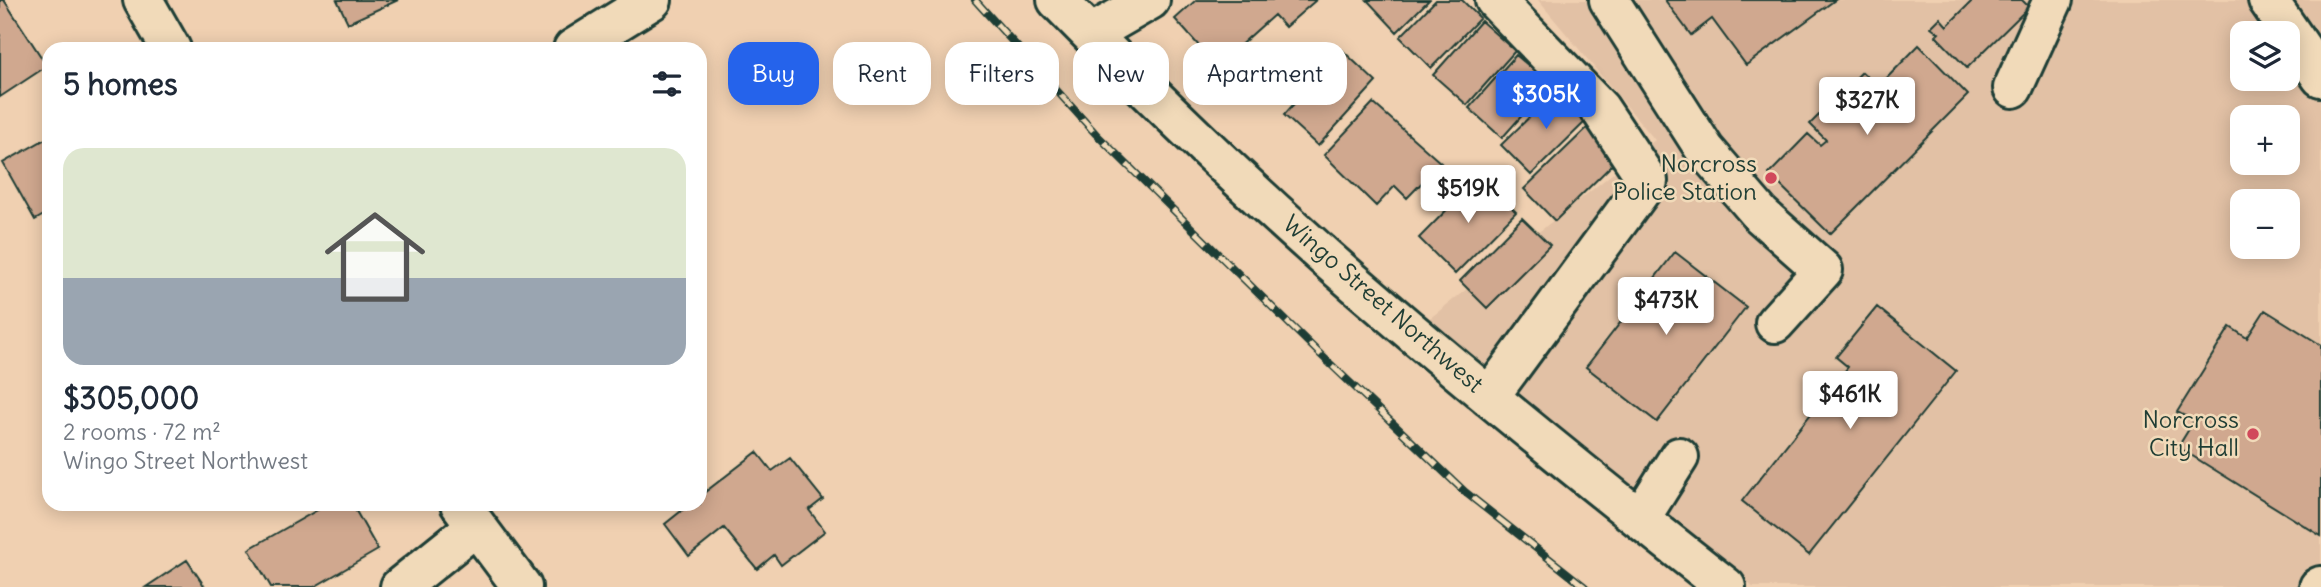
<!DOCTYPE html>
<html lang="en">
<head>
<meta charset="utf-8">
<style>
  body { margin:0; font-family:Delius,sans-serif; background:#f2f2f3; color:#1f2937; height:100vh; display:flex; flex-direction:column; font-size:26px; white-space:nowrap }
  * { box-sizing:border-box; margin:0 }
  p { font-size:23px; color:#747a83 }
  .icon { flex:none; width:38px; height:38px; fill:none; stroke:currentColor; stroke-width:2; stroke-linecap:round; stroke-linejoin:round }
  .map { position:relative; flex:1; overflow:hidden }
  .panel { position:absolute; left:42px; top:42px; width:665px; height:469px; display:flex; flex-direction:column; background:#fff; border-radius:21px; box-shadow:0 4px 18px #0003 }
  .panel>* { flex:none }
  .top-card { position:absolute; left:728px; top:42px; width:665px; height:63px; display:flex; gap:14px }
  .buttons { position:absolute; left:2230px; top:21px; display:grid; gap:14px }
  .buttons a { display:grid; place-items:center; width:70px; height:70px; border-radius:14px; background:#fff; box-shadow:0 4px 18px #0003; font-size:35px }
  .price { position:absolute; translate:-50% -60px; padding:0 16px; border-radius:7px; background:#fff; color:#222; font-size:23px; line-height:46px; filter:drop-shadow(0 2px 4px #0008) }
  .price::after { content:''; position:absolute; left:50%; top:42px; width:21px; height:16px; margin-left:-10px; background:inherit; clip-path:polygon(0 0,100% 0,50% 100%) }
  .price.on { background:#2563eb; color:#fff }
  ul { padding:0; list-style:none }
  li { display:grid; align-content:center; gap:14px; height:371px; padding:0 21px }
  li+li { border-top:2px solid #e0e1e3 }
  li span { display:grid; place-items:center; height:217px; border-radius:21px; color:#555 }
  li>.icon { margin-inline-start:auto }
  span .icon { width:126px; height:126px; fill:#fffc; stroke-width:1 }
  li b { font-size:30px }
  h2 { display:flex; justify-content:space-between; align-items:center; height:84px; padding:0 21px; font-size:30px }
  .pill { padding:0 24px; border-radius:21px; background:#fff; box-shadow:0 4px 18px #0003; font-size:24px; line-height:63px }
  .pill.on { background:#2563eb; color:#fff }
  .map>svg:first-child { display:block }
  .built { fill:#e2c1a5; fill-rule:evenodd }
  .building { fill:#d0a88f; stroke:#1f3d34; stroke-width:2 }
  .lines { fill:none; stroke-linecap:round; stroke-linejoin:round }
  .minor-casing { stroke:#1f3d34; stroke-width:44 }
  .minor { stroke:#f1dab9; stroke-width:38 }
  .rail-casing { stroke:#1f3d34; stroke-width:8 }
  .rail { stroke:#f1dab9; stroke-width:5; stroke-dasharray:16; stroke-linecap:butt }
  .poi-dot { fill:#d1495b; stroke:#f1dab9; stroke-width:2.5 }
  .labels { text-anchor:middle; stroke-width:5; stroke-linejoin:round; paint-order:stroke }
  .poi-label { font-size:24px; fill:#1f3d34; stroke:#f1dab9; text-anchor:end }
  .street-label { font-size:24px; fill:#1f3d34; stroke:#f1dab9 }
</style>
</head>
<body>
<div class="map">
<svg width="2321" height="587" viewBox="0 0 2321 587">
  <rect width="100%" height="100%" fill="#f0d0b1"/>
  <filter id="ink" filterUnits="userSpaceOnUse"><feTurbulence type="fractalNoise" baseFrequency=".0143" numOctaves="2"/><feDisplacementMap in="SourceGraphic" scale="14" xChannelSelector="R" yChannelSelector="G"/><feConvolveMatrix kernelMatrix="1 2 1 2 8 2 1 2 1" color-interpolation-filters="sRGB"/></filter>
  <g filter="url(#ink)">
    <!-- built -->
    <path class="built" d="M1538 0H2321V587H1753L1424 323 1655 140ZM2242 33H2287V79H2242ZM2242 117H2287V163H2242ZM2242 201H2287V247H2242Z"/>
    <!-- building -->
    <path class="building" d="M0 0H4L47 66 0 97Z
      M337 0H398L348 23Z
      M1196 0H1316L1285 27 1274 15 1217 66 1175 19Z
      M1367 0H1429L1397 32Z
      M1436 0H1462L1480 18 1431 68 1400 37Z
      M1665 0H1835L1746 65 1712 19 1691 35Z
      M1973 0H2022L2029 7 1967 68 1936 36 1939 33 1931 27 1940 18 1947 26Z
      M1481 21 1515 51 1467 105 1433 75Z
      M1919 45 1968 95 1830 234 1769 174 1808 134 1820 145 1826 140 1810 124 1862 72 1878 87Z
      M1342 50 1376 82 1318 146 1284 115Z
      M1516 55 1550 84 1502 138 1469 108Z
      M1561 86 1591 116 1531 175 1501 145Z
      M1373 103 1441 163 1407 198 1395 186 1376 206 1324 155Z
      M1588 127 1619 158 1555 221 1524 189Z
      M49 137V212L35 220 3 163Z
      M1480 176 1516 212 1455 274 1419 238Z
      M1522 218 1550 245 1487 308 1460 281Z
      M1675 252 1746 307 1657 422 1586 367Z
      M1877 307 1956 371 1809 555 1742 501 1848 367 1836 357Z
      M2265 310 2321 345V536L2178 447 2194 421 2177 412 2230 327 2247 338Z
      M757 452 772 471 790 458 823 499 809 510 825 531 781 565 774 555 757 569 724 528 689 556 665 524 690 504H700V496Z
      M328 504H352L378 550 314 587H271L249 549Z
      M187 560 205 587H146Z"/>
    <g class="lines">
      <!-- minor casing -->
      <g class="minor-casing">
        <path id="minor" d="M143 0 171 49
          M1057 0C1158 103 1263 205 1373 299 1488 398 1606 493 1726 587
          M1609 0 1705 150 1761 215 1823 270 1775 323
          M2268 0 2321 77
          M1091 34 1150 0
          M573 49 652 0
          M2013 88 2053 0
          M1489 397 1648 181 1600 109 1495 0
          M460 504 522 587
          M1640 519 1679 457
          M400 587 476 526
          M2319 587 2321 586"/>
      </g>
      <!-- minor -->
      <use href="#minor" class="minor"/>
      <!-- rail casing -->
      <g class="rail-casing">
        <path id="rail" d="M975 0 1096 134 1321 355 1465 492 1585 587"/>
      </g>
      <!-- rail -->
      <use href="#rail" class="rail"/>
    </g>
  </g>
  <!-- markers -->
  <g class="poi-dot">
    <circle cx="1771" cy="178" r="7"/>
    <circle cx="2253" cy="434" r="7"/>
  </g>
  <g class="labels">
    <!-- poi labels -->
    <g class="poi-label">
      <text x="1757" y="172">Norcross<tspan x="1757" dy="28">Police Station</tspan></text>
      <text x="2239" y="428">Norcross<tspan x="2239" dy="28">City Hall</tspan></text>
    </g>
    <!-- street labels -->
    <g class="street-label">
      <text transform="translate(1383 304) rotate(41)" y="8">Wingo Street Northwest</text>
    </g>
  </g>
</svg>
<div class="buttons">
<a><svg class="icon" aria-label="layers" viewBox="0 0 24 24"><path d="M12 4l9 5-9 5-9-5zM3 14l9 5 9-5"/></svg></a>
<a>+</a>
<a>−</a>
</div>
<b class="price on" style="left:1546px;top:131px">$305K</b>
<b class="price" style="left:1867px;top:137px">$327K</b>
<b class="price" style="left:1468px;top:225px">$519K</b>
<b class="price" style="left:1666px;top:337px">$473K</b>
<b class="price" style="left:1850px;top:431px">$461K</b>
<div class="top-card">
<a class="pill on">Buy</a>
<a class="pill">Rent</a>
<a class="pill">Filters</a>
<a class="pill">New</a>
<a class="pill">Apartment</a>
</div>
<section class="panel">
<h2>5 homes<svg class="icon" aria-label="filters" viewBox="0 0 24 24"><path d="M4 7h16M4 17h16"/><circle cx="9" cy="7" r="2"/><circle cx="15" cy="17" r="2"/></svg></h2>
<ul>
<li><span style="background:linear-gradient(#dfe7d0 60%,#9aa5b1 0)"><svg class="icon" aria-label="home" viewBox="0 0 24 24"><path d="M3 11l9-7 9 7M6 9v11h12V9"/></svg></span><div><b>$305,000</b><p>2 rooms · 72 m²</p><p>Wingo Street Northwest</p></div></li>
</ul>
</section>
</div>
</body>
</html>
